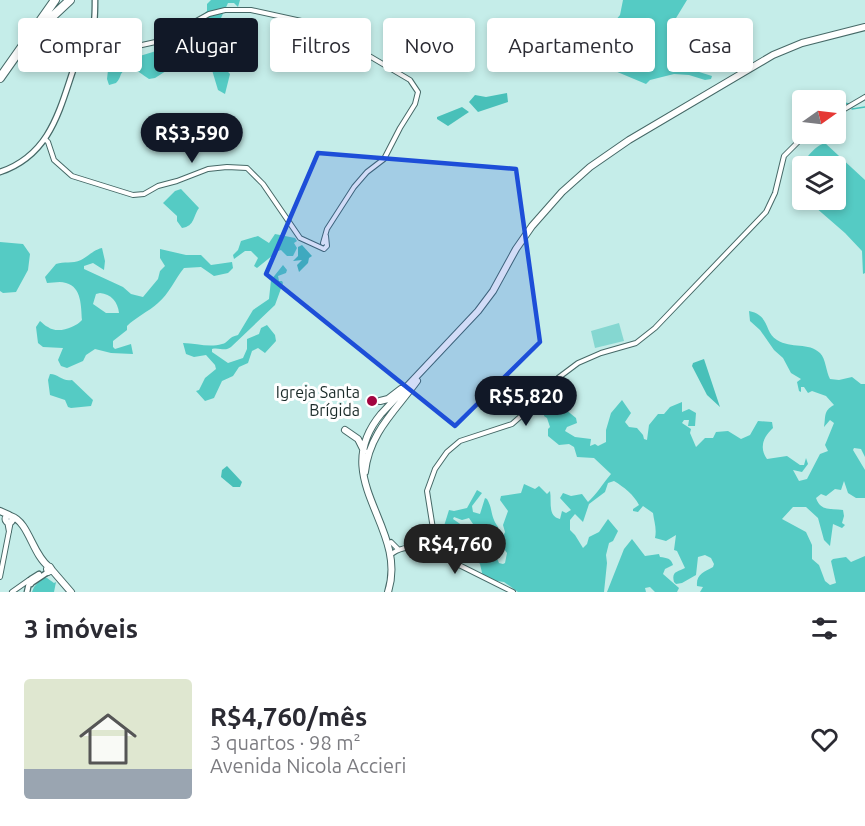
<!DOCTYPE html>
<html lang="pt">
<head>
<meta charset="utf-8">
<style>
  body { margin:0; font-family:Ubuntu,sans-serif; background:#f7f7f7; color:#2b2b33; height:100vh; display:flex; flex-direction:column; font-size:22px; white-space:nowrap }
  * { box-sizing:border-box; margin:0 }
  p { font-size:20px; color:#7c7c81 }
  .icon { flex:none; width:33px; height:33px; fill:none; stroke:currentColor; stroke-width:2; stroke-linecap:round; stroke-linejoin:round }
  .map { position:relative; height:592px; overflow:hidden }
  .side { display:flex; flex-direction:column; background:#fff; flex:1 }
  .side>* { flex:none }
  .hud { position:absolute; left:18px; top:18px; width:830px; height:54px; display:flex; gap:12px }
  .needle { width:39px; rotate:76deg }
  .controls { position:absolute; left:792px; top:90px; display:grid; gap:12px }
  .controls a { display:grid; place-items:center; width:54px; height:54px; border-radius:6px; background:#fff; box-shadow:0 3px 9px #0003; font-size:30px }
  .price { position:absolute; translate:-50% -51px; padding:0 14px; border-radius:21px; background:#111827; color:#fff; font-size:20px; line-height:39px; filter:drop-shadow(0 2px 3px #0008) }
  .price::after { content:''; position:absolute; left:50%; top:36px; width:18px; height:14px; margin-left:-9px; background:inherit; clip-path:polygon(0 0,100% 0,50% 100%) }
  .price.on { background:#222; color:#fff }
  ul { padding:0; list-style:none }
  li { display:flex; align-items:center; gap:18px; height:150px; padding:0 24px }
  li span { display:grid; place-items:center; flex:none; width:168px; height:120px; border-radius:6px; color:#555 }
  li>.icon { margin-inline-start:auto }
  span .icon { width:72px; height:72px; fill:#fffc; stroke-width:1 }
  li b { font-size:26px }
  h2 { display:flex; justify-content:space-between; align-items:center; height:72px; padding:0 24px; font-size:26px }
  .chip { padding:0 21px; border-radius:6px; background:#fff; box-shadow:0 3px 9px #0003; font-size:21px; line-height:54px }
  .chip.on { background:#111827; color:#fff }
  .map>svg:first-child { display:block }
  .green { fill:#85d7d1 }
  .forest { fill:#55cbc4; fill-rule:evenodd }
  .water { fill:#48c0b9 }
  .lines { fill:none; stroke-linecap:round; stroke-linejoin:round }
  .stream { stroke:#48c0b9; stroke-width:1.5 }
  .tertiary-casing { stroke:#466967; stroke-width:6 }
  .secondary-casing { stroke:#466967; stroke-width:7 }
  .primary-casing { stroke:#466967; stroke-width:8 }
  .motorway-casing { stroke:#466967; stroke-width:10 }
  .tertiary { stroke:#fff; stroke-width:4 }
  .secondary { stroke:#fff; stroke-width:4.5 }
  .primary { stroke:#fff; stroke-width:6 }
  .motorway { stroke:#fff; stroke-width:8 }
  .marked { fill:#1d4ed8; fill-opacity:0.2; stroke:#1d4ed8; stroke-width:4.5; stroke-linejoin:round }
  .poi-dot { fill:#a20540; stroke:#fff; stroke-width:2 }
  .labels { text-anchor:middle; stroke-width:6; stroke-linejoin:round; paint-order:stroke }
  .poi-label { font-size:16px; fill:#1a2a28; stroke:#fff; text-anchor:end }
</style>
</head>
<body>
<div class="map">
<svg width="865" height="592" viewBox="0 0 865 592">
  <rect width="100%" height="100%" fill="#c5ede9"/>
  <!-- green -->
  <path class="green" d="M619 323 624 341 595 348 591 331Z"/>
  <!-- forest -->
  <path class="forest" d="M211 0H240L238 7 234 3H228L221 18 199 30 174 58 166 71 155 78 149 79C141 74 129 62 121 74 120 77 119 80 116 83L109 85 107 79 108 70 113 64 153 52 181 38 186 35 195 21 207 11V4Z
    M623 0H687L673 23 668 22 669 30 675 34 670 46 680 50 672 52 670 57 685 63 684 65 696 71 712 76 711 79 705 80 689 75 674 74 650 80 646 84 615 71 621 69V63L615 61 609 49 612 37 610 27 620 15Z
    M417 44 424 48 433 45 439 48 441 57 438 67 433 70 430 60 421 62 416 59 413 61 410 70 407 71 404 68 409 52Z
    M209 60 218 61 230 74 225 94 218 90 212 70 206 67 205 64Z
    M825 143 865 180V273L863 274 862 251 845 233 807 200H836V166H802V195L793 183C797 170 811 147 825 143Z
    M181 189 199 208C193 216 195 226 182 228L177 221V216L163 203 175 191Z
    M275 234 295 238 297 241 294 243 297 248 293 256H287L281 250 278 251 257 268 254 266 258 258 251 251H245L234 259 233 255 238 250 241 241 258 236 269 243Z
    M0 242 23 244 30 254 28 270 16 292 3 293 0 291Z
    M102 248 105 261 104 270 93 263 84 266V269L123 287 131 294 143 297 158 279 160 271 165 266 160 258V249L186 255H201L211 265 232 262 233 268 228 273 214 276 201 267 184 268C175 279 169 294 158 303 148 312 136 317 127 326V330L113 341V347L115 349 131 344 133 354 111 353 95 349 86 355 83 361 67 368 61 366 58 360 63 348 43 347 38 343 36 327 40 321C43 323 45 326 48 327 57 334 75 328 82 320 81 307 82 287 66 283 60 281 53 283 47 283L45 277 56 264C64 261 72 264 81 260 89 256 93 250 102 248ZM100 293C111 294 118 302 119 313H106L93 304 96 294Z
    M283 265 287 270 286 273 278 276 279 281H282L283 283 275 305 231 347C225 352 219 347 212 349V352L228 363 243 358 247 349V339L259 334 261 328 267 325 275 335 276 341 265 353 258 348 252 351 248 363 239 367 233 376 222 381 214 398 205 401 196 391 199 390 205 378 216 369 215 365 206 355 194 357 186 354 183 343C196 343 209 348 222 344 228 343 228 337 238 335L253 310 269 299 271 280Z
    M749 311C770 315 764 332 777 340 791 349 809 342 820 353 826 359 826 372 830 379L839 380 852 377 861 384H865V457L861 449 854 448 853 450 865 470V498H856L848 493 844 481 841 490 835 489 826 496 821 494 816 498C821 512 831 508 843 510L844 516 842 523 845 525 842 528 833 524 830 546 824 540 818 518 806 507H793L782 519 806 532 812 545V559L819 565 825 581 830 585 836 583 831 561 833 559 846 557 851 562 865 556V592H700L703 587 697 586C696 574 704 572 713 567L714 564 711 558 705 555 698 557 696 575 682 583 676 584 674 582C671 571 678 572 685 568L677 551 674 550 676 535 666 541 655 538C657 528 654 522 653 513L643 506 638 512 633 511V509L639 505C634 495 624 487 614 481L608 483 605 492 589 504 583 522 575 514 570 520V530L575 535 583 548 587 544 589 537 599 532 608 519 618 531 613 541 609 543 606 555 607 563 604 592H518L504 582 489 580 483 577 480 564 475 558 471 557 464 563 461 561 463 558C458 554 453 549 446 548 439 546 437 549 432 545L433 538 437 537 444 526 449 510 454 511 467 508 477 490 482 493 472 506 473 512 480 514 485 498 487 499C493 509 490 516 498 527L495 536 475 527 469 518 462 520 454 517 453 519 482 539 479 543 485 550H488L491 545 499 563 503 564 505 563 507 553 500 543 505 532 503 525 508 511 500 500 501 496 521 493 524 484 535 489 539 486 547 494 550 491C552 501 547 516 560 519L562 511 566 513 571 510 560 498 563 493 571 496 582 494 588 502C596 495 604 482 611 474L594 458 577 457 574 447 569 444 559 445 548 436V429L550 427 547 418 544 416 545 403 555 401 576 418 577 423 567 427 565 431 575 437 591 439 590 446 595 444 598 446 606 442V430L611 413 622 400 631 413 625 422 629 427 637 428 643 435 644 439 647 440 649 425 658 414H664L670 407 682 402V412L689 409 696 413 695 426H688L689 420H684L682 423 691 429 690 433 696 447 705 438H713L716 432 728 431 741 439 750 435 758 421 772 422 773 428C763 437 759 448 767 459L787 456 800 465H804L806 458 808 464 802 472 793 470 799 481 807 479 820 454 828 451 825 445 834 423 830 420 824 427C826 416 823 411 834 405L826 396 812 391 808 393 804 387H801V392L799 391 797 382 801 379 791 373 783 358 774 350 760 330 750 321Z
    M50 374C59 374 62 382 72 380L93 400 91 406 71 408 68 407 65 400 50 395 48 380Z
    M632 539 645 556 659 554 660 557C667 558 671 558 673 565L665 569 663 574 679 588 677 592H655L650 587 645 588 646 592H607L624 549Z
    M42 578H47L54 583 56 582 54 592H32L34 587Z"/>
  <!-- water -->
  <path class="water" d="M507 93 508 102 478 112 469 102 475 95 486 97Z
    M462 107 469 112 448 126 437 119V117Z
    M302 245 312 256 309 258 308 263 299 272 297 265 302 260 293 261 298 256V247Z
    M704 359 720 407 707 395 692 366 693 363Z
    M227 466 242 482 240 487H233L221 477 222 470Z"/>
  <g class="lines">
    <!-- stream -->
    <path class="stream" d="M795 101C811 96 819 96 835 100
      M836 101 849 104
      M852 109 865 107"/>
    <!-- tertiary casing -->
    <g class="tertiary-casing">
      <path id="tertiary" d="M87 44 99 52 106 53 160 41 209 14 225 10H251L315 24 410 80 418 92 415 104 400 128 384 159 367 172 354 187 327 229 323 243
        M836 114 865 97
        M45 139 48 142 54 160 72 176 133 195 144 194 158 186 177 181 208 169 227 167 247 168 263 184 300 238 324 249 327 246 326 236
        M7 521 9 532
        M391 542 398 549
        M426 548 434 535 427 491 435 469 447 452 460 441 512 424 528 410 558 378 578 363 601 353 636 343 655 328 766 212 775 193 784 156 806 134
        M393 553C401 547 416 546 425 548L513 592
        M0 577 11 521
        M12 592 29 580"/>
    </g>
    <!-- secondary casing -->
    <g class="secondary-casing">
      <path id="secondary" d="M0 172C53 154 60 106 77 59 80 50 85 48 89 41 95 27 95 14 95 0
        M31 579 39 574
        M31 579 33 581 31 584 28 582Z
        M33 582 48 572
        M27 592 29 583"/>
    </g>
    <!-- primary casing -->
    <g class="primary-casing">
      <path id="primary" d="M380 401 388 399 401 389
        M345 430 358 439 364 451
        M365 472C369 433 396 410 417 381
        M0 511 9 515
        M5.5 519a3.5 3.5 0 1 1 7 0a3.5 3.5 0 1 1-7 0Z
        M11 516C29 522 32 554 49 567
        M50 567 52 570 48 572 47 569Z
        M52 570 71 592
        M388 592C409 527 327 479 381 414L478 311 493 291 516 249 532 226 562 192 590 167 629 140 773 55 802 43 865 27"/>
    </g>
    <!-- motorway casing -->
    <g class="motorway-casing">
      <path id="motorway" d="M38 30 70 0
        M0 78 55 0"/>
    </g>
    <!-- tertiary -->
    <use href="#tertiary" class="tertiary"/>
    <!-- secondary -->
    <use href="#secondary" class="secondary"/>
    <!-- primary -->
    <use href="#primary" class="primary"/>
    <!-- motorway -->
    <use href="#motorway" class="motorway"/>
  </g>
  <!-- marked area -->
  <path class="marked" d="M318 153 516 169 540 342 455 426 266 274Z"/>
  <!-- markers -->
  <circle class="poi-dot" cx="372" cy="401" r="6"/>
  <g class="labels">
    <!-- poi labels -->
    <g class="poi-label">
      <text x="360" y="398">Igreja Santa<tspan x="360" dy="18">Brígida</tspan></text>
    </g>
  </g>
</svg>
<div class="controls">
<a><svg class="needle" viewBox="-14 -14 28 28"><path d="M0-13l5 13h-10z" fill="#e53935"/><path d="M0 13l5-13h-10z" fill="#7c7c81"/></svg></a>
<a><svg class="icon" aria-label="layers" viewBox="0 0 24 24"><path d="M12 4l9 5-9 5-9-5zM3 14l9 5 9-5"/></svg></a>
</div>
<b class="price" style="left:192px;top:164px">R$3,590</b>
<b class="price" style="left:526px;top:427px">R$5,820</b>
<b class="price on" style="left:455px;top:575px">R$4,760</b>
<div class="hud">
<a class="chip">Comprar</a>
<a class="chip on">Alugar</a>
<a class="chip">Filtros</a>
<a class="chip">Novo</a>
<a class="chip">Apartamento</a>
<a class="chip">Casa</a>
</div>
</div>
<section class="side">
<h2>3 imóveis<svg class="icon" aria-label="filters" viewBox="0 0 24 24"><path d="M4 7h16M4 17h16"/><circle cx="9" cy="7" r="2"/><circle cx="15" cy="17" r="2"/></svg></h2>
<ul>
<li><span style="background:linear-gradient(#dfe7d0 75%,#9aa5b1 0)"><svg class="icon" aria-label="home" viewBox="0 0 24 24"><path d="M3 11l9-7 9 7M6 9v11h12V9"/></svg></span><div><b>R$4,760/mês</b><p>3 quartos · 98 m²</p><p>Avenida Nicola Accieri</p></div><svg class="icon" aria-label="heart" viewBox="0 0 24 24"><path d="M12 20l-8-8c-3-5 5-10 8-4 3-6 11-1 8 4z"/></svg></li>
</ul>
</section>
</body>
</html>
